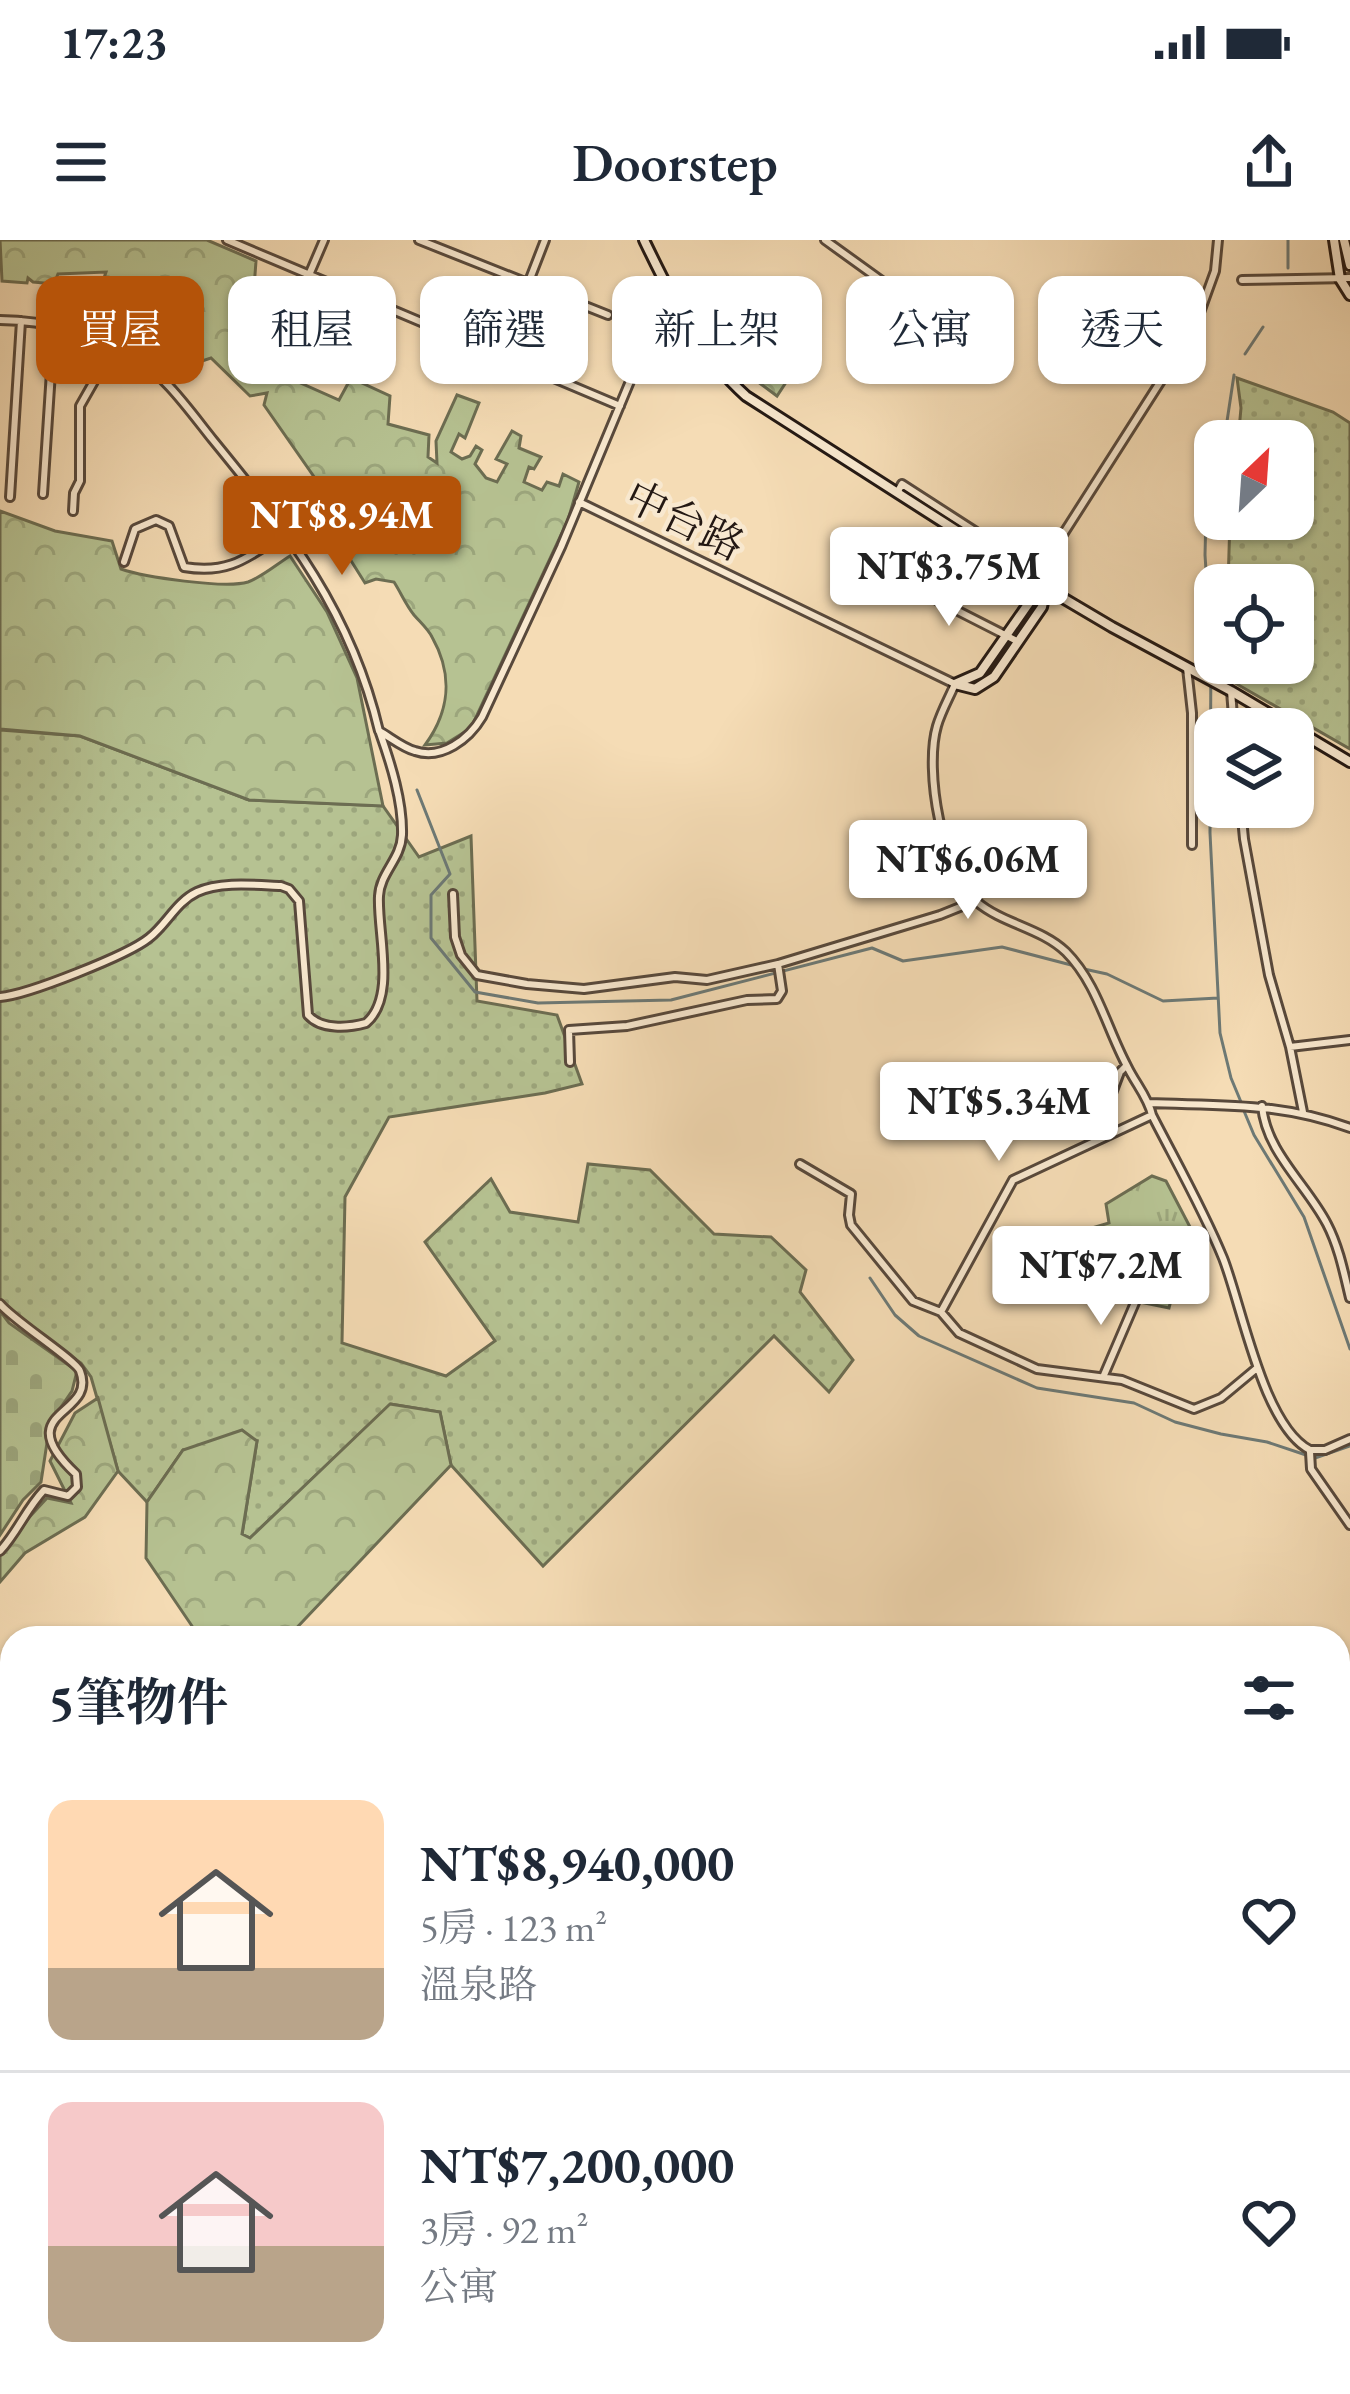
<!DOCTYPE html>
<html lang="zh-TW">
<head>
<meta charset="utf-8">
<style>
  body { margin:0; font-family:"EB Garamond","Noto Serif TC",serif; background:#f2f2f3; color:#1f2937; height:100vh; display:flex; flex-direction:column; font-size:45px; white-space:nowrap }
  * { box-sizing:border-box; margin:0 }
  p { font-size:39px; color:#747a83 }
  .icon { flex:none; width:66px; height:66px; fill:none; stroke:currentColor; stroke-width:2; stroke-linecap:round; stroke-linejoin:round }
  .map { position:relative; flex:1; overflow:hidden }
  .sheet { position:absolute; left:0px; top:1386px; width:1350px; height:768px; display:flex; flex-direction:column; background:#fff; border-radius:36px 36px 0 0; box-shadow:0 3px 9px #0004 }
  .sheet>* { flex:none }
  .top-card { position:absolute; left:36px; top:36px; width:1278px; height:108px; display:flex; gap:24px }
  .needle { width:78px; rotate:25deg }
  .tools { position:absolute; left:1194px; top:180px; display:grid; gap:24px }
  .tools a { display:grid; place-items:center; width:120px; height:120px; border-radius:24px; background:#fff; box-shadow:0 3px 9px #0004; font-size:60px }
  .price { position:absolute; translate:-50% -102px; padding:0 27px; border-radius:12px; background:#fff; color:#222; font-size:39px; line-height:78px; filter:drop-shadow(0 3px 6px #0008) }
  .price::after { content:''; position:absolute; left:50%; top:72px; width:36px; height:27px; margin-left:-18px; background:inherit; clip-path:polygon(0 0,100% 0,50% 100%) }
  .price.active { background:#b45309; color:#fff }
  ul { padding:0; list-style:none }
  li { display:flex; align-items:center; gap:36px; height:300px; padding:0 48px }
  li+li { border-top:3px solid #e0e1e3 }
  li span { display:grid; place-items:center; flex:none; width:336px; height:240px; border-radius:24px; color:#555 }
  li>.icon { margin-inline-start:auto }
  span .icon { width:144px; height:144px; fill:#fffc; stroke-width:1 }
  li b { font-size:51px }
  h2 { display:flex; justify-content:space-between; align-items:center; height:144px; padding:0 48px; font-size:51px }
  .chip { padding:0 42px; border-radius:24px; background:#fff; box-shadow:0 3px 9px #0004; font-size:42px; line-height:108px }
  .chip.active { background:#b45309; color:#fff }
  .status { display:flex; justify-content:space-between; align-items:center; height:84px; padding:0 60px; background:#fff; direction:ltr }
  .status svg { height:33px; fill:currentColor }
  header { display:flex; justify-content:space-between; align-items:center; height:156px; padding:0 48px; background:#fff; font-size:54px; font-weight:600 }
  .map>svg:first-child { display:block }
  .grass { fill:url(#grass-dots); stroke:#6c6d52; stroke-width:3 }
  .forest { fill:url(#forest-crowns); stroke:#6c6d52; stroke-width:3 }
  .cemetery { fill:url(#cemetery-stones); stroke:#6c6d52; stroke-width:3 }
  .park { fill:url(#park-tufts); stroke:#6c6d52; stroke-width:3 }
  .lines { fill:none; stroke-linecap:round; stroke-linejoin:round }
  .stream { stroke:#6d7975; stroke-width:3 }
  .street-casing { stroke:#58493c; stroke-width:12 }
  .secondary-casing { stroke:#231813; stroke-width:14 }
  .street { stroke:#f8e8cf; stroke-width:6 }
  .secondary { stroke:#f8e8cf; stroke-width:8 }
  .labels { text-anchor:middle; stroke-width:9; stroke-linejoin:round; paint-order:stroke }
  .street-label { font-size:42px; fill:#231813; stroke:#f8e8cf }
</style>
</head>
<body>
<div class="status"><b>17:23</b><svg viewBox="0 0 49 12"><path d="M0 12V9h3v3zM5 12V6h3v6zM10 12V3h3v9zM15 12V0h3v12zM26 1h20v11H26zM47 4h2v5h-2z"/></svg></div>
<header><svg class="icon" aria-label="menu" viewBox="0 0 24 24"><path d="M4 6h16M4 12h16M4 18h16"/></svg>Doorstep<svg class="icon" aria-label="share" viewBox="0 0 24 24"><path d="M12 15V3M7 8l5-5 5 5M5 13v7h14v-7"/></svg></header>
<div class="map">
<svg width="1350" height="2154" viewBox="0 0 1350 2154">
  <defs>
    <pattern id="grass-dots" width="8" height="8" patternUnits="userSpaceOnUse" patternTransform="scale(3)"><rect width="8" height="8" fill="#b6c292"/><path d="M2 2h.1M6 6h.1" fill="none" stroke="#9ca67d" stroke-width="1.8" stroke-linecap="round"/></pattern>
    <pattern id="forest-crowns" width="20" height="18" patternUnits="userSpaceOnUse" patternTransform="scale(3)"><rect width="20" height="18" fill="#b6c292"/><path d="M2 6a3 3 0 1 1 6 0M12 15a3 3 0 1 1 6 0" fill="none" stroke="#9ca67d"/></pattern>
    <pattern id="cemetery-stones" width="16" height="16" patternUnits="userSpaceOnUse" patternTransform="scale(3)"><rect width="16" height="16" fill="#b6c292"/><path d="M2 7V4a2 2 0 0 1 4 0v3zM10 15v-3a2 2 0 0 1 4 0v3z" fill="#9ca67d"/></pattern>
    <pattern id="park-tufts" width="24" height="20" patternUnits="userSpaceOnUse" patternTransform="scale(3)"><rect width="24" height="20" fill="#b6c292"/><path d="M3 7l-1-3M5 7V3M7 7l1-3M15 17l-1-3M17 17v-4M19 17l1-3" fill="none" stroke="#9ca67d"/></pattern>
  </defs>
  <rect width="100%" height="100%" fill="#f5dcb5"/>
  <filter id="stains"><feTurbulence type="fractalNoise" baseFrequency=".00167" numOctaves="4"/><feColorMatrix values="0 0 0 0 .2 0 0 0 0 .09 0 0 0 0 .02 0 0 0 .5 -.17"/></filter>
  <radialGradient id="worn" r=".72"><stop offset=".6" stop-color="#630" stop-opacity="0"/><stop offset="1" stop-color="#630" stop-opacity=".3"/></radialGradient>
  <!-- grass -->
  <path class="grass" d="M1237 138 1333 172 1350 183V509L1228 439V423H1293V345H1228L1230 279H1293V201H1238L1241 168Z
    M0 490 80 496 249 560 383 566 419 617 471 596 477 761 557 775 582 844 545 853 389 877 345 957 342 1103 446 1136 495 1101 425 1002 491 939 510 972 578 982 588 924 650 930 714 994 771 997 806 1030 800 1052 853 1120 829 1152 774 1096 543 1326 451 1225 440 1172 391 1164 250 1298 242 1295 257 1201 183 1210 147 1262 118 1231 91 1137 81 1123 14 1079 0 1058Z
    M1350 1687V1821L1338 1823V1696Z"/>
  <!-- forest -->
  <path class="forest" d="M0 0H207L256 21 254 48 251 58 267 71 280 72 290 53 315 66 303 116 288 110 286 130 294 140 339 160 351 138 390 156 388 184 429 195 428 217 437 223 436 201 457 155 479 163 465 198 459 194 451 212 462 219 470 216 476 206 482 210 475 224 486 238 497 242 507 224 496 219 512 191 521 196 519 208 541 217 534 229 529 227 524 242 542 250 547 242 559 246 563 234 579 242 568 280 471 488 447 503 425 505C450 471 453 434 432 397 428 389 420 382 414 375 406 365 401 353 394 342L376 339 365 343 338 300 327 303 321 310 310 297 340 274 264 165 267 153 250 156 211 118 190 125 186 118 197 107 184 95 190 88 142 43 120 85 93 71 106 32 58 34 54 44 33 42 28 38 27 43 2 41Z
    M777 82 811 104 777 156 750 136 746 129Z
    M0 271 55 291 112 301 121 329C144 337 225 349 248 342 262 337 277 324 290 316L327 372 357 438 383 566 249 560 80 496 0 489Z
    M98 1158 118 1231 85 1277 25 1313 0 1342V1309L47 1258 71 1263 50 1221 75 1173Z
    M390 1164 440 1172 451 1225 287 1398H195L192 1386 146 1318 147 1262 183 1210 242 1190 257 1201 242 1294 250 1298Z
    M0 1519 12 1551V1743L0 1731Z"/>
  <!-- cemetery -->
  <path class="cemetery" d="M0 1071 9 1083 77 1131 72 1151 50 1183 41 1242 23 1260 0 1295Z"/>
  <!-- park -->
  <path class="park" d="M1152 936 1166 941 1190 987 1169 1068 1140 1062 1049 1023 1068 995 1109 983 1106 964Z"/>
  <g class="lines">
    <!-- stream -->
    <path class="stream" d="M1288 28V0
      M1245 114 1263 87
      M1224 201 1234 135
      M1215 220 1207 234 1205 315 1211 407 1210 593 1220 793 1231 838 1241 862
      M417 550 450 634 431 655V698L475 752 538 763 671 760 872 708 903 721 1002 707 1075 726
      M1084 729 1107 734 1163 761 1218 758
      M1244 871 1254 895 1304 977 1350 1109
      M870 1038 895 1075 919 1096 1037 1148 1134 1163 1175 1182 1221 1194 1267 1202 1306 1215
      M1315 1218 1350 1206"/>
    <!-- street casing -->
    <g class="street-casing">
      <path id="street" d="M227 0 620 166
        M419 0 608 75
        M825 0 983 114
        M309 35 324 0
        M1242 40 1350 38
        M0 80C44 81 94 91 131 114 165 135 189 170 213 200 289 293 351 372 379 491 390 497 403 508 415 511 442 520 469 499 482 477L561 307 668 50
        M647 101 696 100
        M500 116 545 0
        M897 253 902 244 1018 319
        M43 254 54 86
        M10 257 21 81
        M579 262 955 444C949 458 941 472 937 486 924 530 942 632 977 662 1003 684 1041 688 1066 712 1097 743 1107 789 1127 826 1135 843 1148 857 1152 875 1176 922 1203 969 1223 1018 1242 1066 1263 1186 1310 1210
        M73 271 74 253 80 241V166L101 129 100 114 106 102
        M124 322 135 289 156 280 169 286 184 327C231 335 249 316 286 293
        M901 342 1017 401
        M1045 345 1039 332 1194 89 1215 31 1218 0
        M1187 428 1192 473V605
        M1231 451 1234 489
        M1241 567 1244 599 1269 735 1290 807 1303 872
        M453 654 455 697 461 715 477 735 527 744 584 749 675 737 707 740 778 724 940 675 965 665 971 656
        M0 757C27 755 128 715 149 698 167 684 176 662 197 652 220 641 256 645 281 646L289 649 299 661 308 775C321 790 348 788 366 783 397 757 377 692 379 656 380 633 401 619 402 595 403 562 391 524 380 493
        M1290 807 1350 800
        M570 822 569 790 627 786 747 760 777 759 782 751 778 724
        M1149 863C1222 866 1280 862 1350 888
        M1262 866C1266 912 1307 945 1327 984 1339 1007 1344 1033 1350 1058
        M1092 893 1078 862 1109 861 1120 832 1126 826
        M800 924 851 954 849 975 851 985 913 1061 941 1072 959 1093 1037 1129 1122 1140 1194 1169 1221 1158 1257 1128
        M0 1064C14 1081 77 1121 80 1131 98 1177 7 1169 76 1234L77 1247 68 1256 44 1250C26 1269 17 1293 0 1311
        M941 1072 1013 940 1152 875
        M1104 1135 1137 1058
        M1310 1210H1325L1350 1199
        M1310 1212 1311 1229 1350 1285
        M837 2142 849 2154
        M890 2142 902 2154
        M967 2142 979 2154H987
        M1101 2142 1107 2154
        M1179 2142 1191 2154
        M1253 2142 1262 2154
        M945 2154 951 2146 955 2150 962 2142
        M1069 2154 1081 2142"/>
    </g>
    <!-- secondary casing -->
    <g class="secondary-casing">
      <path id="secondary" d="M644 0C672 58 698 113 746 156L1046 348 1112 387 1231 451 1350 522
        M1334 0 1340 39 1350 55
        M1344 0 1350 25
        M955 444 975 449 994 437 1042 367 1046 348
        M955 444 980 433 1031 360 1045 349
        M1338 1866 1350 1859
        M1019 2154 1025 2142"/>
    </g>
    <!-- street -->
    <use href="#street" class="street"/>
    <!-- secondary -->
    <use href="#secondary" class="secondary"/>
  </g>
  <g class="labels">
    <!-- street labels -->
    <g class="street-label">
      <text transform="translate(685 280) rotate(26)" y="15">中台路</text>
    </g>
  </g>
  <rect width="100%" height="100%" filter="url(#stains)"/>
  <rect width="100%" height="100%" fill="url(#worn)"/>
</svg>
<div class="tools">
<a><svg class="needle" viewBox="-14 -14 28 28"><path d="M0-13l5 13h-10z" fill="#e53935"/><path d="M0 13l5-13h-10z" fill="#747a83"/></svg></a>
<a><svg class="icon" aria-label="locate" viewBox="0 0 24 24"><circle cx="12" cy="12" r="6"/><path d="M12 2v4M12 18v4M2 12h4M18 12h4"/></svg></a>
<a><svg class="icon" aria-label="layers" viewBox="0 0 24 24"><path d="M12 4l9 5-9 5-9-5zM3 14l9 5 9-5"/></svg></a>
</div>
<b class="price active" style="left:342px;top:338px">NT$8.94M</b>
<b class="price" style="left:949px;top:389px">NT$3.75M</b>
<b class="price" style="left:968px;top:682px">NT$6.06M</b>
<b class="price" style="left:999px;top:924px">NT$5.34M</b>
<b class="price" style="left:1101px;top:1088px">NT$7.2M</b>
<div class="top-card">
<a class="chip active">買屋</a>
<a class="chip">租屋</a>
<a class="chip">篩選</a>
<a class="chip">新上架</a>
<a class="chip">公寓</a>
<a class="chip">透天</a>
</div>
<section class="sheet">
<h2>5筆物件<svg class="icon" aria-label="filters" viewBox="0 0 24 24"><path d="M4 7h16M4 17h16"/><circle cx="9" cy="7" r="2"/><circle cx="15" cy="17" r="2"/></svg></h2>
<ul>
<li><span style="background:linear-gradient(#ffd9b3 70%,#b9a48a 0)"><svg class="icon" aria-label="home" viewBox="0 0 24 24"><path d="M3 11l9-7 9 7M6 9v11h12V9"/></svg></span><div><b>NT$8,940,000</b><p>5房 · 123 m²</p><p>溫泉路</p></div><svg class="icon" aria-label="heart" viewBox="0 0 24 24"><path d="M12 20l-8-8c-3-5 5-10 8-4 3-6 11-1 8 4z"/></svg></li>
<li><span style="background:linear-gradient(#f6c9c9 60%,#b9a48a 0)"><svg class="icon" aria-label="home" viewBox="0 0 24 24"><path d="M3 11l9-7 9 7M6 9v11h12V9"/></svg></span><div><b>NT$7,200,000</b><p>3房 · 92 m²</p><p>公寓</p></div><svg class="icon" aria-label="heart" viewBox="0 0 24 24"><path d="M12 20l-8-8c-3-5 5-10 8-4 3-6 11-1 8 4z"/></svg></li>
</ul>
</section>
</div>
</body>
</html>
